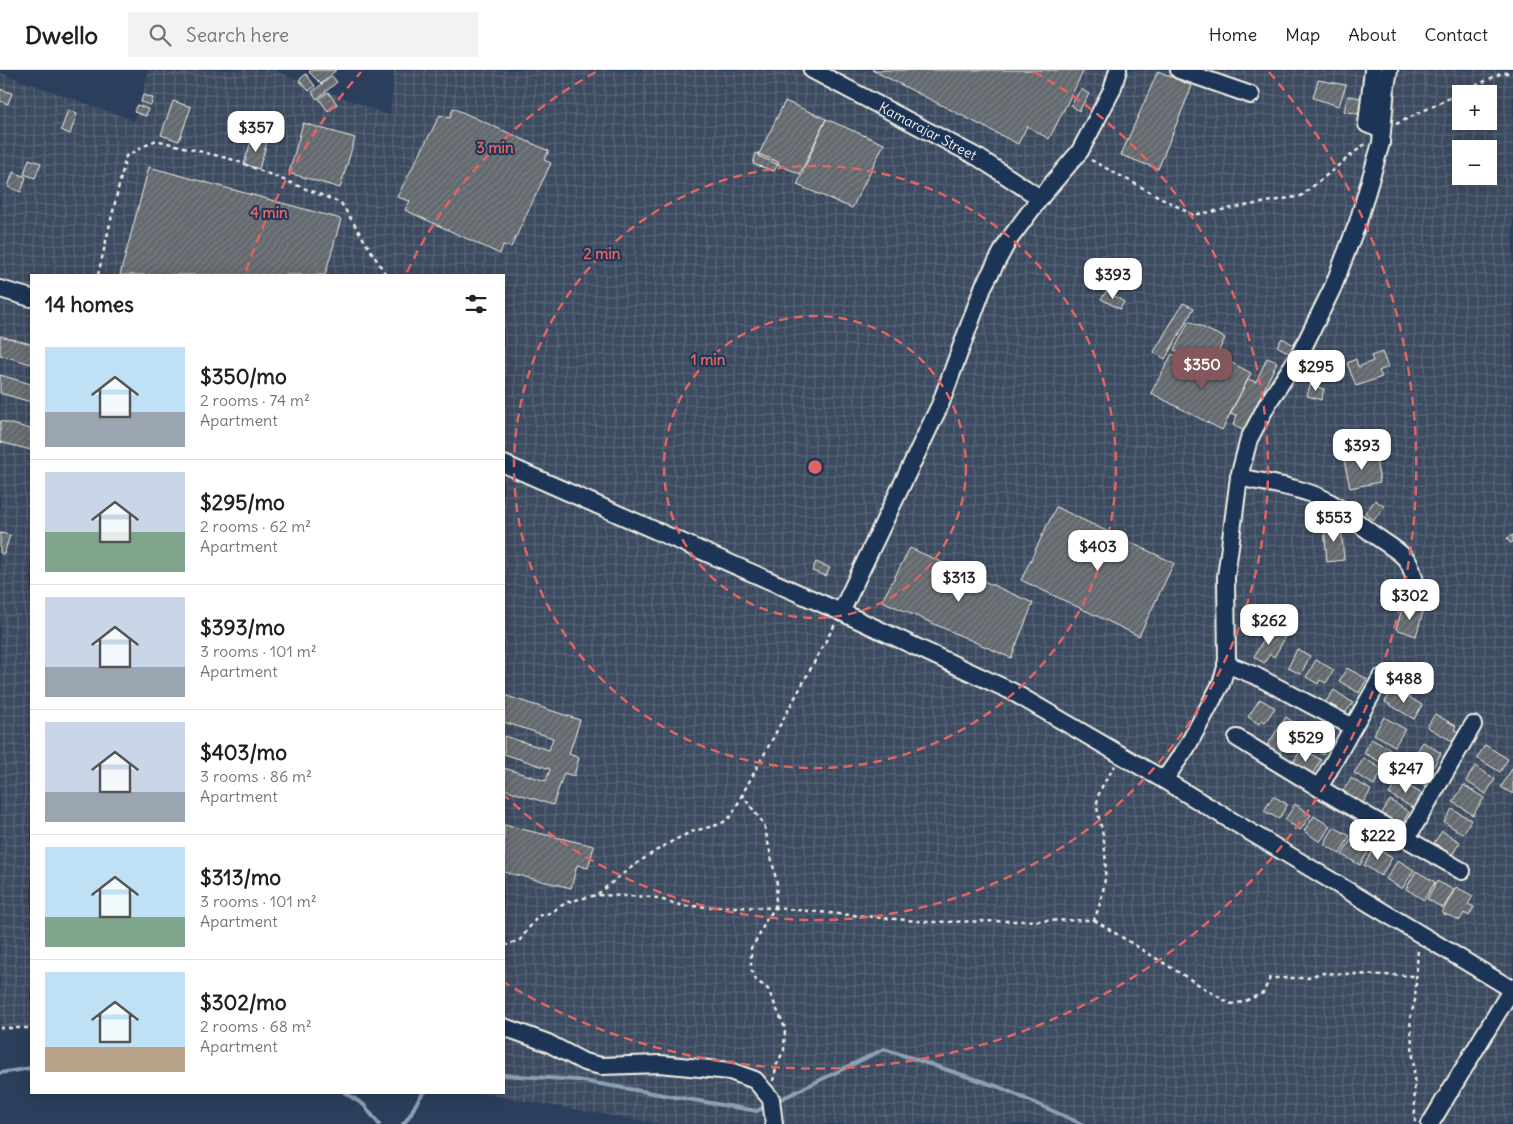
<!DOCTYPE html>
<html lang="en">
<head>
<meta charset="utf-8">
<style>
  body { margin:0; font-family:Delius,sans-serif; background:#f2f2f2; color:#202124; height:100vh; display:flex; flex-direction:column; font-size:19px; white-space:nowrap }
  * { box-sizing:border-box; margin:0 }
  p { font-size:16px; color:#757577 }
  .icon { flex:none; width:28px; height:28px; fill:none; stroke:currentColor; stroke-width:2; stroke-linecap:round; stroke-linejoin:round }
  .map { position:relative; flex:1; overflow:hidden }
  .panel { position:absolute; left:30px; top:204px; width:475px; height:820px; display:flex; flex-direction:column; background:#fff; border-radius:0px; box-shadow:0 2px 12px #0003 }
  .panel>* { flex:none }
  .tools { position:absolute; left:1452px; top:15px; display:grid; gap:10px }
  .tools a { display:grid; place-items:center; width:45px; height:45px; border-radius:0px; background:#fff; box-shadow:0 2px 12px #0003; font-size:25px }
  .price { position:absolute; translate:-50% -42px; padding:0 11px; border-radius:10px; background:#fff; color:#222; font-size:16px; line-height:32px; filter:drop-shadow(0 1px 2px #0008) }
  .price::after { content:''; position:absolute; left:50%; top:30px; width:15px; height:11px; margin-left:-8px; background:inherit; clip-path:polygon(0 0,100% 0,50% 100%) }
  .price.selected { background:#84575d; color:#fff }
  ul { padding:0; list-style:none }
  li { display:flex; align-items:center; gap:15px; height:125px; padding:0 15px }
  li+li { border-top:1px solid #e0e0e0 }
  li span { display:grid; place-items:center; flex:none; width:140px; height:100px; border-radius:0px; color:#555 }
  li>.icon { margin-inline-start:auto }
  span .icon { width:60px; height:60px; fill:#fffc; stroke-width:1 }
  li b { font-size:21px }
  h2 { display:flex; justify-content:space-between; align-items:center; height:60px; padding:0 15px; font-size:21px }
  header { display:flex; align-items:center; gap:30px; box-sizing:border-box; height:70px; padding:0 25px; background:#fff; border-bottom:1px solid #e0e0e0 }
  header strong { font-size:24px }
  nav { display:flex; gap:28px; margin-inline-start:auto; font-size:18px }
  .search { width:350px; height:45px; background:#f2f2f2; display:flex; align-items:center; gap:12px; box-sizing:border-box; padding:0 18px; border-radius:0px; color:#757577; font-size:19px }
  .map>svg:first-child { display:block }
  .industrial { fill:url(#industrial-grid); fill-rule:evenodd }
  .lines { fill:none; stroke-linecap:round; stroke-linejoin:round }
  .stream { stroke:#8da1b3; stroke-width:4 }
  .building { fill:url(#building-hatch); stroke:#f4f1e8 }
  .minor-casing { stroke:#f4f1e8; stroke-width:20 }
  .path { stroke:#f4f1e8; stroke-width:2.5; stroke-dasharray:4 4; stroke-linecap:butt }
  .minor { stroke:#1d3557; stroke-width:16 }
  .ring { fill:none; stroke:#df6462; stroke-width:2.5; stroke-dasharray:9 6 }
  .labels { text-anchor:middle; stroke-width:4; stroke-linejoin:round; paint-order:stroke }
  .street-label { font-size:14px; fill:#f4f1e8; stroke:#1d3557 }
  .centre { fill:#df6462; stroke:#1d3557; stroke-width:2.5 }
  .ring-label { font-size:15px; text-anchor:middle; font-weight:bold; fill:#df6462; stroke:#1d3557; stroke-width:4; stroke-linejoin:round; paint-order:stroke }
</style>
</head>
<body>
<header>
<strong>Dwello</strong>
<div class="search"><svg class="icon" aria-label="search" viewBox="0 0 24 24"><circle cx="10" cy="10" r="6"/><path d="M15 15l6 6"/></svg>Search here</div>
<nav><a>Home</a><a>Map</a><a>About</a><a>Contact</a></nav>
</header>
<div class="map">
<svg width="1513" height="1054" viewBox="0 0 1513 1054">
  <defs>
    <pattern id="industrial-grid" width="8" height="8" patternUnits="userSpaceOnUse" patternTransform="scale(1.25)"><rect width="8" height="8" fill="#3c4c61"/><path d="M0 4h8M4 0v8" fill="none" stroke="#596678"/></pattern>
    <pattern id="building-hatch" width="6" height="6" patternUnits="userSpaceOnUse" patternTransform="scale(1.25)"><rect width="6" height="6" fill="#63696e"/><path d="M-1 1l2-2M0 6l6-6M5 7l2-2" fill="none" stroke="#7a7f83"/></pattern>
  </defs>
  <rect width="100%" height="100%" fill="#2b3f5c"/>
  <filter id="ink" filterUnits="userSpaceOnUse"><feTurbulence type="fractalNoise" baseFrequency=".02" numOctaves="2"/><feDisplacementMap in="SourceGraphic" scale="10" xChannelSelector="R" yChannelSelector="G"/><feConvolveMatrix kernelMatrix="1 2 1 2 8 2 1 2 1" color-interpolation-filters="sRGB"/></filter>
  <g filter="url(#ink)">
    <!-- industrial -->
    <path class="industrial" d="M149 0H274L390 46 394 0H1513V1054H661L479 1023 504 1022V205H31V959L0 956V3L135 51ZM1461 24H1489V51H1461ZM1461 79H1489V106H1461Z"/>
    <g class="lines">
      <!-- stream -->
      <path class="stream" d="M0 1003 31 998
        M504 1005 577 1010 757 1041 766 1036
        M344 1022 364 1035 379 1054
        M775 1032 884 979 999 1017 1082 1054
        M403 1054C413 1045 417 1026 425 1022"/>
    </g>
    <!-- building -->
    <path class="building" d="M311 0H336L321 14 309 2Z
      M872 0H1084L1049 69 1027 56 1018 74Z
      M1158 1 1192 16 1158 99 1121 85Z
      M306 4 315 16 309 21 299 10Z
      M332 6 337 12 317 29 312 22Z
      M1318 10 1346 15 1339 36 1313 28Z
      M0 19 12 23 8 34 0 31Z
      M1081 19 1089 24 1079 41 1071 35Z
      M328 22 337 34 328 41 319 29Z
      M143 25 153 28 151 35 141 32Z
      M1348 26 1362 28 1359 44 1344 41Z
      M173 31 191 37 179 71 161 65Z
      M785 31 826 49 800 104 758 86Z
      M137 35 148 39 146 46 134 42Z
      M453 38 549 81 544 90 551 93 511 177 503 175 500 184 405 140 410 131 397 127 440 45 450 48Z
      M68 40 77 44 70 64 61 60Z
      M826 49 884 74 852 138 797 115Z
      M303 53 355 68 340 118 289 103Z
      M252 68 267 72 259 99 244 94Z
      M756 83 779 92 774 101 753 94Z
      M29 89 41 93 35 108 24 104Z
      M149 97 341 149 325 205H120Z
      M13 102 26 107 21 122 8 117Z
      M1107 221 1124 232 1120 239 1101 229Z
      M1183 233 1194 238 1165 289 1154 282Z
      M1189 251 1225 268 1212 295 1174 280Z
      M0 266 31 274V294L0 285Z
      M1282 268 1294 275 1289 283 1277 276Z
      M1382 282 1388 297 1379 301 1382 307 1356 316 1347 293 1356 289 1358 297 1373 291 1371 286Z
      M1172 284 1215 307 1224 289 1251 303 1222 360 1151 323Z
      M1267 288 1277 292 1244 361 1233 355 1237 345 1230 344 1248 309 1256 312Z
      M0 305 31 314V332L0 323Z
      M1310 315 1324 319 1321 330 1307 326Z
      M0 351 31 359V380L0 372Z
      M1375 384 1380 412 1350 418 1344 390Z
      M1375 430 1384 436 1374 450 1365 443Z
      M1056 437 1174 493 1139 566 1021 510Z
      M1341 455 1344 490 1327 492 1324 456Z
      M0 463 10 465 4 484 0 483Z
      M1513 465V472L1510 473 1507 468Z
      M910 478 1033 533 1011 588 882 531Z
      M816 492 830 498 826 506 812 501Z
      M1403 536 1423 542 1416 566 1396 559Z
      M1269 559 1285 568 1274 587 1270 584 1264 593 1254 587Z
      M1297 579 1310 586 1301 604 1288 598Z
      M1316 590 1334 600 1326 613 1320 610 1318 614 1306 607Z
      M1347 598 1367 609 1359 623 1339 611Z
      M1334 620 1353 633 1342 647 1324 634Z
      M1399 621 1422 635 1414 649 1385 632 1390 623 1396 626Z
      M504 625 580 650 569 684 579 688 574 706 564 703 553 735 504 719V698L546 711 550 699 504 684V666L549 680 553 668 504 652Z
      M1260 629 1275 638 1265 652 1262 650 1259 654 1248 647Z
      M1435 644 1456 656 1454 659 1459 663 1454 672 1427 657Z
      M1286 647 1301 657 1286 679 1283 677 1278 685 1266 677Z
      M1384 647 1405 659 1395 676 1374 664Z
      M1310 661 1330 674 1323 685 1303 673Z
      M1371 669 1392 680 1384 694 1364 683Z
      M1423 672 1441 683 1433 697 1414 686Z
      M1485 675 1508 689 1500 702 1477 688Z
      M1302 678 1321 690 1310 708 1291 696Z
      M1364 688 1383 700 1374 715 1354 703Z
      M1411 690 1432 701 1424 716 1404 706Z
      M1475 696 1495 709 1486 724 1466 711Z
      M1513 697V724L1501 717Z
      M1351 708 1371 720 1362 735 1342 723Z
      M1398 710 1424 725 1415 739 1389 724Z
      M1464 715 1484 728 1473 745 1453 732Z
      M1273 726 1287 734 1279 749 1264 741Z
      M1390 730 1409 742 1400 758 1380 746Z
      M1295 734 1311 745 1300 760 1285 750Z
      M1452 739 1471 750 1463 764 1444 752Z
      M1314 746 1330 756 1320 772 1304 761Z
      M504 755 594 776 588 798 577 795 571 818 504 802Z
      M1334 757 1350 766 1340 784 1324 774Z
      M1442 761 1460 772 1452 785 1434 773Z
      M1353 766 1371 777 1360 795 1342 785Z
      M1375 777 1392 788 1381 806 1364 795Z
      M1398 790 1414 800 1402 819 1386 809Z
      M1416 801 1435 812 1424 830 1406 819Z
      M1437 811 1454 820 1443 838 1427 829Z
      M1456 817 1473 826 1468 834 1474 837 1469 846 1464 843 1460 850 1442 843Z"/>
    <g class="lines">
      <!-- minor casing -->
      <g class="minor-casing">
        <g id="minor">
          <path id="s1" d="M812 0 979 88 1040 128"/>
          <path d="M1179 0 1251 25"/>
          <path d="M1373 0 1367 54 1382 60"/>
          <path d="M0 219 31 228"/>
          <path d="M504 394 841 542 1011 621 1164 710 1513 920"/>
          <path d="M1239 407C1268 414 1305 417 1331 433 1348 443 1363 458 1380 469 1404 486 1411 486 1416 518"/>
          <path d="M841 542 940 335 984 215 1008 171 1040 128 1080 81 1112 20 1118 0"/>
          <path d="M1226 594 1256 606 1353 657 1319 718 1462 801"/>
          <path d="M1353 657 1381 608"/>
          <path d="M1237 668 1319 718"/>
          <path d="M1164 710 1187 677 1221 614 1227 594 1226 507 1239 407 1249 369 1268 333 1300 284 1333 217 1358 152 1381 73 1386 17 1389 0"/>
          <path d="M1407 768 1473 655"/>
          <path d="M504 957 548 973 584 992 601 996 660 994 730 1001 755 1010 771 1029 774 1054"/>
          <path d="M1430 1054 1513 917"/>
        </g>
      </g>
      <!-- path -->
      <path class="path" d="M1396 54 1502 3H1513
        M1091 90 1193 145 1301 126 1366 73
        M98 205 126 86 156 70 234 90 341 133 386 205
        M598 824C626 800 656 778 689 763 702 757 717 758 728 749 734 743 738 733 742 725
        M1094 850 1230 934 1243 932 1263 923 1270 908H1308L1320 903 1416 906
        M504 876 520 870 538 846 550 843 567 832 597 825 653 827 683 836 775 838 928 852 1094 850C1106 822 1108 795 1103 765 1101 753 1095 740 1098 727 1101 716 1109 705 1115 696
        M0 958H31
        M773 1011 777 994 784 980 785 958 768 919 756 910 751 899V878L759 866 766 850 775 838 777 814 764 754 742 725 835 554
        M1415 1052 1414 999 1410 949 1415 930 1418 879"/>
      <!-- minor -->
      <use href="#minor" class="minor"/>
    </g>
  </g>
  <!-- distance rings -->
  <g class="ring">
    <circle cx="815" cy="397" r="151"/>
    <circle cx="815" cy="397" r="301"/>
    <path d="M407 202A452 452 0 0 1 596 2M1034 2A452 452 0 1 1 504 725"/>
    <path d="M246 201A602 602 0 0 1 361 2M1269 2A602 602 0 0 1 505 913"/>
  </g>
  <g class="labels">
    <!-- street labels -->
    <g class="street-label">
      <text dy="5" stroke="none"><textPath href="#s1" startOffset="131">Kamarajar Street</textPath></text>
    </g>
  </g>
  <circle cx="815" cy="397" r="8" class="centre"/>
  <g class="ring-label">
    <text x="495" y="83">3 min</text>
    <text x="269" y="148">4 min</text>
    <text x="602" y="189">2 min</text>
    <text x="708" y="295">1 min</text>
  </g>
</svg>
<div class="tools">
<a>+</a>
<a>−</a>
</div>
<b class="price" style="left:256px;top:83px">$357</b>
<b class="price" style="left:1113px;top:230px">$393</b>
<b class="price selected" style="left:1202px;top:320px">$350</b>
<b class="price" style="left:1316px;top:322px">$295</b>
<b class="price" style="left:1362px;top:401px">$393</b>
<b class="price" style="left:1334px;top:473px">$553</b>
<b class="price" style="left:1098px;top:502px">$403</b>
<b class="price" style="left:959px;top:533px">$313</b>
<b class="price" style="left:1410px;top:551px">$302</b>
<b class="price" style="left:1269px;top:576px">$262</b>
<b class="price" style="left:1404px;top:634px">$488</b>
<b class="price" style="left:1306px;top:693px">$529</b>
<b class="price" style="left:1406px;top:724px">$247</b>
<b class="price" style="left:1378px;top:791px">$222</b>
<section class="panel">
<h2>14 homes<svg class="icon" aria-label="filters" viewBox="0 0 24 24"><path d="M4 7h16M4 17h16"/><circle cx="9" cy="7" r="2"/><circle cx="15" cy="17" r="2"/></svg></h2>
<ul>
<li><span style="background:linear-gradient(#bfe0f5 65%,#9aa5b1 0)"><svg class="icon" aria-label="home" viewBox="0 0 24 24"><path d="M3 11l9-7 9 7M6 9v11h12V9"/></svg></span><div><b>$350/mo</b><p>2 rooms · 74 m²</p><p>Apartment</p></div></li>
<li><span style="background:linear-gradient(#c9d6e8 60%,#7fa58c 0)"><svg class="icon" aria-label="home" viewBox="0 0 24 24"><path d="M3 11l9-7 9 7M6 9v11h12V9"/></svg></span><div><b>$295/mo</b><p>2 rooms · 62 m²</p><p>Apartment</p></div></li>
<li><span style="background:linear-gradient(#c9d6e8 70%,#9aa5b1 0)"><svg class="icon" aria-label="home" viewBox="0 0 24 24"><path d="M3 11l9-7 9 7M6 9v11h12V9"/></svg></span><div><b>$393/mo</b><p>3 rooms · 101 m²</p><p>Apartment</p></div></li>
<li><span style="background:linear-gradient(#c9d6e8 70%,#9aa5b1 0)"><svg class="icon" aria-label="home" viewBox="0 0 24 24"><path d="M3 11l9-7 9 7M6 9v11h12V9"/></svg></span><div><b>$403/mo</b><p>3 rooms · 86 m²</p><p>Apartment</p></div></li>
<li><span style="background:linear-gradient(#bfe0f5 70%,#7fa58c 0)"><svg class="icon" aria-label="home" viewBox="0 0 24 24"><path d="M3 11l9-7 9 7M6 9v11h12V9"/></svg></span><div><b>$313/mo</b><p>3 rooms · 101 m²</p><p>Apartment</p></div></li>
<li><span style="background:linear-gradient(#bfe0f5 75%,#b9a48a 0)"><svg class="icon" aria-label="home" viewBox="0 0 24 24"><path d="M3 11l9-7 9 7M6 9v11h12V9"/></svg></span><div><b>$302/mo</b><p>2 rooms · 68 m²</p><p>Apartment</p></div></li>
</ul>
</section>
</div>
</body>
</html>
